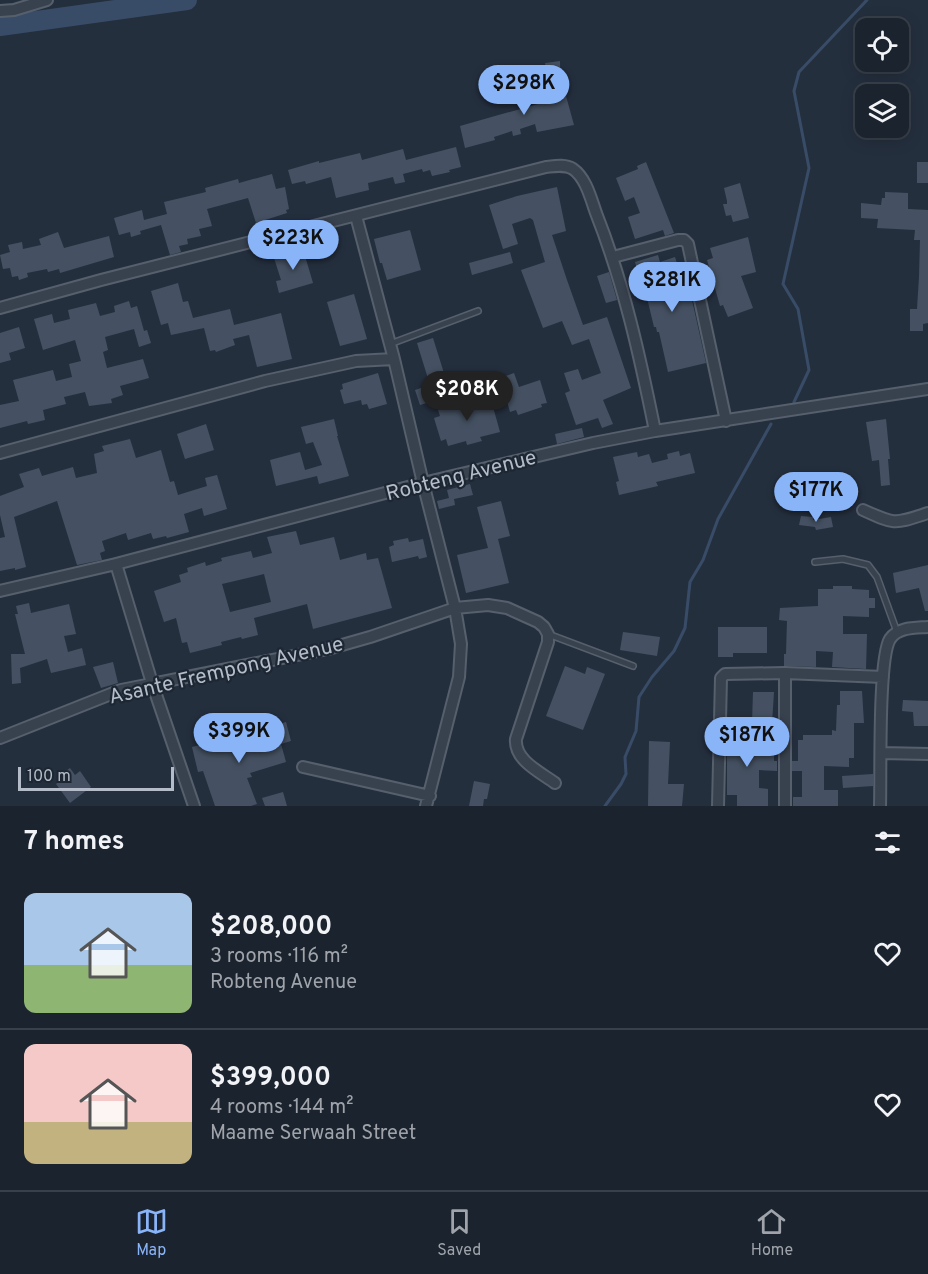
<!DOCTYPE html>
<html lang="en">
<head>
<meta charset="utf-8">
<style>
  body { margin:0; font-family:Overpass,sans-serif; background:#242b36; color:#f1f3f6; height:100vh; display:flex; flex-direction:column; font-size:22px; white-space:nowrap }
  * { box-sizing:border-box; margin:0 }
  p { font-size:20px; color:#a0a4aa }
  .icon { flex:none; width:33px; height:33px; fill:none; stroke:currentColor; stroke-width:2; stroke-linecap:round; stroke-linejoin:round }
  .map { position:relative; height:806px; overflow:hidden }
  .side { display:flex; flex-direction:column; background:#1b232e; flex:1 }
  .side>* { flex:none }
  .buttons { position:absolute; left:855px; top:18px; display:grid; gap:12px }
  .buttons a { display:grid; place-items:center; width:54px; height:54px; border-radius:12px; background:#1b232e; box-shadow:0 3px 15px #0003,0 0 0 2px #39404a; font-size:30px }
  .scale { position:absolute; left:18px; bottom:15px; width:156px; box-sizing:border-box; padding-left:6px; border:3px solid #b4bcc9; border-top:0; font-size:16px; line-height:21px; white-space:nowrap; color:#b4bcc9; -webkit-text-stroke:4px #1d2633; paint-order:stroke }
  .price { position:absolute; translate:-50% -51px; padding:0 14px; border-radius:21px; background:#8ab4f8; color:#111; font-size:20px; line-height:39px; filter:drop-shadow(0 2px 3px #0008) }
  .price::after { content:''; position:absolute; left:50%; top:36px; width:18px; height:14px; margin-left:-9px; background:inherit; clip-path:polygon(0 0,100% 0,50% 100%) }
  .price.on { background:#222; color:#fff }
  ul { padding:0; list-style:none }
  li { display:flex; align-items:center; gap:18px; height:150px; padding:0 24px }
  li+li { border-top:2px solid #39404a }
  li span { display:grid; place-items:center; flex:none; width:168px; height:120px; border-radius:12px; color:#555 }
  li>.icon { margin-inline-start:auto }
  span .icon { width:72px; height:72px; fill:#fffc; stroke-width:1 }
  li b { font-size:26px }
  h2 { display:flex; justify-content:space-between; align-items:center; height:72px; padding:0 24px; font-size:26px }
  .tab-bar { display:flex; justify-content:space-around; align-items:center; height:84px; border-top:2px solid #39404a; background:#1b232e; font-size:16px; color:#a0a4aa }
  .tab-bar a { display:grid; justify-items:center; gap:3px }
  .tab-bar .on { color:#8ab4f8 }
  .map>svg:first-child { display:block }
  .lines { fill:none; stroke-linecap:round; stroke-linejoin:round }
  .stream { stroke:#394c67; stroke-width:3 }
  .river { stroke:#394c67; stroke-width:20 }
  .building { fill:#455162; fill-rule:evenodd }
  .lane-casing { stroke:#565f6c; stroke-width:8 }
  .street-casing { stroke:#565f6c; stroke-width:14 }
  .lane { stroke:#38414e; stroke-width:5 }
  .street { stroke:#38414e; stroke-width:10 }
  .labels { text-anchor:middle; stroke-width:4.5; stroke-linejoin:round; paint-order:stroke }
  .street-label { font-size:21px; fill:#b4bcc9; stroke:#1d2633 }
</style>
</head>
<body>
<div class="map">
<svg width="928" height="806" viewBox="0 0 928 806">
  <rect width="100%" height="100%" fill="#242f3e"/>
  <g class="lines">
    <!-- stream -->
    <path class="stream" d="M794 402 809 370 798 309 783 284 809 168 794 91 799 72 867 0
      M605 806 621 784 626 774 625 757 636 731 639 697 652 677 674 651 685 628 690 582 703 560 718 519 771 424"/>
    <!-- river -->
    <path class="river" d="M0 26 187 0"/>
  </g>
  <!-- building -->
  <path class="building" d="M560 61 561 98 566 96 574 125 537 132 535 124 520 129 521 134 513 136 512 131 494 137 495 140 465 148 460 126 552 100 551 80 548 81 545 63Z
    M456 147 461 167 449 170 450 172 432 176 430 170 423 172 422 169 403 174 405 182 395 184 393 177 368 183 369 190 336 198 331 177 306 184 305 181 292 184 288 170 319 161V163L360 153 362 160 403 149 406 160Z
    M646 162 674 233 665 236 663 230 635 239 628 217 640 213 634 197 625 201 616 178 638 169 637 166Z
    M917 162H928V183H917Z
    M272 174 276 189 285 187 289 209 286 210 287 213 256 223 248 198 207 209 212 226 199 229 201 236 187 239 188 244 179 246 181 252 170 255 161 225 140 231 141 234 131 237 130 232 119 235 114 218 142 210 144 220 167 214 164 202 206 192 205 188 238 179 239 183Z
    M740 183 749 218 733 222 731 215 726 216 723 204H727V201L724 188Z
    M557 187 566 231 552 235 567 280 583 325 607 317 631 388 603 400 613 424 602 428 598 418 576 425 565 393 570 391 564 373 578 369 582 380 601 373 589 339 572 345 562 321 543 328 521 270 545 262 533 220 530 218 512 224 518 244 503 249 489 205 517 196Z
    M885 192 908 193V209L928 210V323L923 324V331H910V309H917L919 277 920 240H914L915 230 877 228 878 219 861 218V203L881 205 882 198H885Z
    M410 230 421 270 387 280 382 263H380L374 239Z
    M58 232 64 248 109 236 114 257 60 273 59 269 48 272 47 269 27 273 28 277 19 280 18 276 12 277 10 268 3 269 0 255 10 252 8 245 22 242 23 249 41 245 39 239Z
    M748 237 756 272 741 276 753 308 728 317 723 305 720 306 707 260 713 258 710 248Z
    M303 249 313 283 279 293 276 281 281 280 274 258Z
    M510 252 513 263 472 275 469 263Z
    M658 255 660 262 675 257 686 292 690 291 706 363 668 372 659 332H657L656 327H654L646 294H644L635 262Z
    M609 272 617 300 606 303 597 276Z
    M178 283 183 302 188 301 193 318 230 309 234 325 281 313 292 359 257 367 249 335 233 339 235 345 216 352 215 350 210 351 204 328 171 335 168 323 161 325 151 291Z
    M354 294 367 339 340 346 327 302Z
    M129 301 131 308 137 306 144 331 147 330 151 343 139 347 134 329 105 337 108 350 103 352 107 368 143 359 149 378 120 386 123 395 111 399 112 403 89 406 85 392 64 397 66 404 43 410 45 420 28 424 27 421 0 428V405L19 401 13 380 53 370 56 381 72 377 69 364 81 361 75 340 43 350 34 319 52 314 54 323 70 319 68 310 96 303 100 316 115 312 114 306Z
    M19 327 25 348 9 353 11 360 0 363V333Z
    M433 338 448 386 437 390 440 399 420 405 415 390 430 385 417 343Z
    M378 373 387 404 369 409 367 404 362 405 361 400 344 404 340 390 343 389 342 384Z
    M514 373 519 387 540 380 547 403 541 404 542 407 518 415 516 410 510 412 504 391 508 390 503 377Z
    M490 396 500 432 480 437 482 441 467 445 466 441 448 446 446 439 441 441 434 418 440 416 438 410Z
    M334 419 338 436H337L349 476 319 484 317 476 276 486 270 460 300 452 305 470 322 465 313 442 306 444 301 427Z
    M886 419 890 459H888L890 485 881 486 879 460 872 461 866 422Z
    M206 424 214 450 185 459 177 434Z
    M582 428 584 437 557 444 555 434Z
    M130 439 136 458 161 450 170 482 174 481 178 495 207 486 205 478 217 475 227 509 204 516 202 508 184 514 189 532 167 538 166 536 153 539 151 533 128 540 126 533 102 541 105 551 100 553 102 560 77 565 57 501 14 517 26 567 15 570V568L0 571V538L5 537 0 515V496L24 487 19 474 39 468 42 476 73 467 76 478 97 473 94 454 104 451 102 446Z
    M679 451 680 456 690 453 695 473 656 482 658 486 619 495 616 482 619 481 613 457 637 452 638 457 649 454 652 463 668 459 667 454Z
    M470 484 473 495 454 499 455 505 439 509 437 501 449 498 447 490Z
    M501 501 510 536 498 539 509 583 466 593 457 555 488 548 477 507Z
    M801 516 813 517V520L831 517 833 527 816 530 815 527 799 525Z
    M296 531 300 545 334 537 340 560 366 553 367 560 378 558 392 608 313 629 307 604 254 618 258 635 242 639 241 637 221 642 222 645 190 653 187 642 182 643 176 618 164 622 154 591 181 582 179 575 188 572 187 568 205 562 206 566 222 561 221 558 251 551 253 558 272 553 267 537ZM264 574 271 602 230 612 222 584Z
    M408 538 409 542 423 539 427 557 419 559 418 556 392 562 389 547 394 545 393 541Z
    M928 565V611H925L919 588 896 593 893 573Z
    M833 586H852V589L869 590V598H875V608H869V617L843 616V634H867L866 669 832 667 833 652 816 651V667L784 666V654H786L787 621 779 620 780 608 818 606V589H833Z
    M29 603 31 613 69 604 76 634 64 636 68 652 82 648 86 665 51 673 47 659 20 668 21 683 12 684 11 654H25L15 614H18L16 606Z
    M718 627H767V653H733V657H718Z
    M623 632 660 637 657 656 620 650Z
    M113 662 118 683 101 688 93 667Z
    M565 666 585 674 587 667 605 674 583 730 546 716Z
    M840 691H862L864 723H854V758H849V767L824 766V790H838V806H793V797H802V771H792V761H798V740H803V735H832V730L836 731 837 705H840Z
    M753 692H774L772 724 752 723Z
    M903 700 928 701V726H914L913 712 902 711Z
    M286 722 291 741 281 744 286 762 250 773 252 777 247 778 257 804 251 806H215L203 771 198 772 192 747 234 736 235 741 268 731 267 728Z
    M727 729 753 730 752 746 774 747V761H777V771L759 770V788L768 789V806H737V795H727Z
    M649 741 670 742 668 784H684L682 806H648Z
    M70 768 75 775 80 771 91 787 70 803 56 784 61 780 59 776Z
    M873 774V786L843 788 842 776Z
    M474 781 490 784 487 799H484L483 806H469Z
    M283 792 287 806H265L262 798Z"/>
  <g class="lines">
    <!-- lane casing -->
    <g class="lane-casing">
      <path id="lane" d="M390 344 478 311
        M815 562 843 559 868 565 877 577 897 632
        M548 634 633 666"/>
    </g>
    <!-- street casing -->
    <g class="street-casing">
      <path id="street" d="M0 11 14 10 47 0
        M356 216 394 359 423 483 455 608 461 644 459 677 426 806
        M613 257 678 240H684L688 244 726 421
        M0 308 101 280 546 167C555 166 565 164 573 169 586 178 591 199 596 213 624 284 640 357 655 431
        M0 453 265 381 356 361 394 359
        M863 510C896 525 894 524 928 513
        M116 564 152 683 194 806
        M0 591 116 564 423 483 593 443 655 431 928 389
        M785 673V806
        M0 738 121 690 328 649 370 637 455 608 488 605 507 608 538 622 544 627 548 634V642L516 739C514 760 540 772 555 783
        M882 753 928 754
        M303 767 430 796
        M718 806 721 678 725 674 785 673 883 677
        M880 806C881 777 878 658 890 639 898 627 915 628 928 627"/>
    </g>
    <!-- lane -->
    <use href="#lane" class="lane"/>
    <!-- street -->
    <use href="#street" class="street"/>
  </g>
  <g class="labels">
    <!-- street labels -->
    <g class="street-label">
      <text transform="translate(461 475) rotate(-14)" y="7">Robteng Avenue</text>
      <text transform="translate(226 670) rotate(-13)" y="7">Asante Frempong Avenue</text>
    </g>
  </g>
</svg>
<div class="buttons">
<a><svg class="icon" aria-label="locate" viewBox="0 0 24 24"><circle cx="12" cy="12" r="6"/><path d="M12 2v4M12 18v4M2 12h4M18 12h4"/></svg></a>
<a><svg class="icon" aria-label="layers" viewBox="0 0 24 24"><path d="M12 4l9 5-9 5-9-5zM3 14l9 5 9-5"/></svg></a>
</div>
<div class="scale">100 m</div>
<b class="price" style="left:524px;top:116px">$298K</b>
<b class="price" style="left:293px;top:271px">$223K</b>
<b class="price" style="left:672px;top:313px">$281K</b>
<b class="price on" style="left:467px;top:422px">$208K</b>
<b class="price" style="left:816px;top:523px">$177K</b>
<b class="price" style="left:239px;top:764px">$399K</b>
<b class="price" style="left:747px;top:768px">$187K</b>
</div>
<section class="side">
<h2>7 homes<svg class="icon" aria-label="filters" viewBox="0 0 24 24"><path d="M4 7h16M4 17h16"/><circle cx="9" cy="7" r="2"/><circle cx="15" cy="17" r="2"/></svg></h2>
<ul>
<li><span style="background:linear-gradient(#a9c7e8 60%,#8fb573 0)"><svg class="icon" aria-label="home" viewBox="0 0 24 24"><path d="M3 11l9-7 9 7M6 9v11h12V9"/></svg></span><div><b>$208,000</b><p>3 rooms · 116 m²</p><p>Robteng Avenue</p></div><svg class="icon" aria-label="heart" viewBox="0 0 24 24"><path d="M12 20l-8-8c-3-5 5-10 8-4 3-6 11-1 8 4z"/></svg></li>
<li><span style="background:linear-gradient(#f6c9c9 65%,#c2b280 0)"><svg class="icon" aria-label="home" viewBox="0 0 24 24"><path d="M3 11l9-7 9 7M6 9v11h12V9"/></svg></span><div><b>$399,000</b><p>4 rooms · 144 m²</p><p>Maame Serwaah Street</p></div><svg class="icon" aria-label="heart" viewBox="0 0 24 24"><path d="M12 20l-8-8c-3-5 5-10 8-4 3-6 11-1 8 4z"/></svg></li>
</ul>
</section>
<nav class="tab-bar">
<a class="on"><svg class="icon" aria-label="map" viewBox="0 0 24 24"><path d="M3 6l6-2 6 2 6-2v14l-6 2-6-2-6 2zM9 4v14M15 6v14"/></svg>Map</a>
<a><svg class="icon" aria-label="saved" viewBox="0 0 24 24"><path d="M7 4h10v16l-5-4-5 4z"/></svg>Saved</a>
<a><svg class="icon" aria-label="home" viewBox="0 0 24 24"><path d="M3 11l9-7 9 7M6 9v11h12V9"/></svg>Home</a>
</nav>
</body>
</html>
